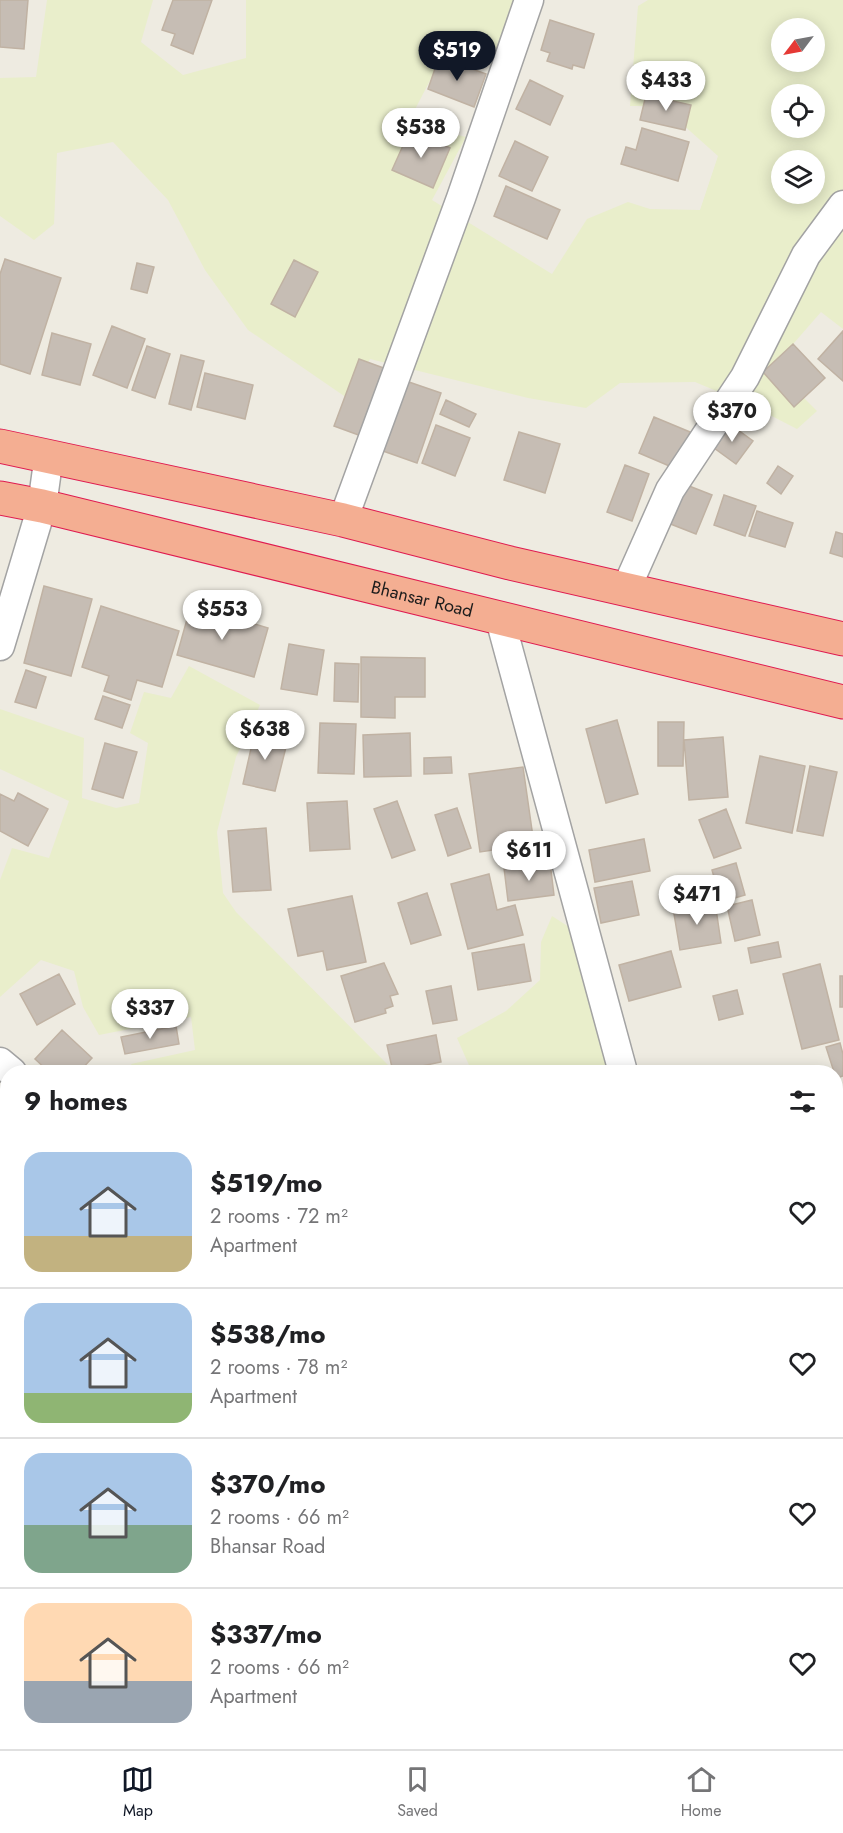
<!DOCTYPE html>
<html lang="en">
<head>
<meta charset="utf-8">
<style>
  body { margin:0; font-family:Jost,sans-serif; background:#f2f2f2; color:#202124; height:100vh; display:flex; flex-direction:column; font-size:22px; white-space:nowrap }
  * { box-sizing:border-box; margin:0 }
  p { font-size:20px; color:#757577 }
  .icon { flex:none; width:33px; height:33px; fill:none; stroke:currentColor; stroke-width:2; stroke-linecap:round; stroke-linejoin:round }
  .map { position:relative; flex:1; overflow:hidden }
  .side { position:absolute; left:0px; top:1065px; width:843px; height:684px; display:flex; flex-direction:column; background:#fff; border-radius:24px 24px 0 0; box-shadow:0 3px 15px #0003 }
  .side>* { flex:none }
  .needle { width:39px; rotate:238deg }
  .fabs { position:absolute; left:771px; top:18px; display:grid; gap:12px }
  .fabs a { display:grid; place-items:center; width:54px; height:54px; border-radius:50%; background:#fff; box-shadow:0 3px 15px #0003; font-size:30px }
  .price { position:absolute; translate:-50% -51px; padding:0 14px; border-radius:21px; background:#fff; color:#222; font-size:20px; line-height:39px; filter:drop-shadow(0 2px 3px #0008) }
  .price::after { content:''; position:absolute; left:50%; top:36px; width:18px; height:14px; margin-left:-9px; background:inherit; clip-path:polygon(0 0,100% 0,50% 100%) }
  .price.active { background:#111827; color:#fff }
  ul { padding:0; list-style:none }
  li { display:flex; align-items:center; gap:18px; height:150px; padding:0 24px }
  li+li { border-top:2px solid #e0e0e0 }
  li span { display:grid; place-items:center; flex:none; width:168px; height:120px; border-radius:18px; color:#555 }
  li>.icon { margin-inline-start:auto }
  span .icon { width:72px; height:72px; fill:#fffc; stroke-width:1 }
  li b { font-size:26px }
  h2 { display:flex; justify-content:space-between; align-items:center; height:72px; padding:0 24px; font-size:26px }
  .tab-bar { display:flex; justify-content:space-around; align-items:center; height:84px; border-top:2px solid #e0e0e0; background:#fff; font-size:16px; color:#757577 }
  .tab-bar a { display:grid; justify-items:center; gap:3px }
  .tab-bar .active { color:#111827 }
  .map>svg:first-child { display:block }
  .farmland { fill:#e9eecb; fill-rule:evenodd }
  .building { fill:#c6bdb4; stroke:#c0b2a3; stroke-width:1.5 }
  .lines { fill:none; stroke-linecap:round; stroke-linejoin:round }
  .minor-casing { stroke:#a3a3a3; stroke-width:31 }
  .trunk-casing { stroke:#df1b50; stroke-width:35 }
  .minor { stroke:#fff; stroke-width:28 }
  .trunk { stroke:#f4ae92; stroke-width:33 }
  .labels { text-anchor:middle; stroke-width:4.5; stroke-linejoin:round; paint-order:stroke }
  .street-label { font-size:18px; fill:#1c1c1c; stroke:#fff }
</style>
</head>
<body>
<div class="map">
<svg width="843" height="1749" viewBox="0 0 843 1749">
  <rect width="100%" height="100%" fill="#eeebe1"/>
  <!-- farmland -->
  <path class="farmland" d="M47 0H153L141 42 183 75 246 58V0H515L503 51 454 34 408 123 466 137 432 200 552 274 587 219 628 202 650 209 700 210 718 156 662 106H630L638 6 648 0H843V329L821 312 794 343 781 375 817 411 797 429 752 406 695 382 620 383 586 408 528 398 370 359 347 398 248 330 205 270 168 200 113 142 57 153 54 224 34 240 0 216V78L36 77ZM782 28H814V62H782ZM782 94H814V128H782ZM782 160H814V194H782Z
    M189 666 260 705 236 757 217 832 223 893 236 912 395 1072H136L131 1064 195 1050 191 1017 99 1035 83 1007 74 971 41 960 0 997V880L12 848 49 858 69 801 0 769V709L84 738 82 798 116 808 139 803 148 743 130 733 144 692 171 698Z
    M552 916 569 927 611 1063 596 1072H472L457 1038 506 1011 540 980 541 942Z
    M7 1387 8 1742H340L342 1749H0V1393Z
    M836 1590 843 1596V1749H736L733 1746 739 1742H836Z"/>
  <!-- building -->
  <path class="building" d="M0 0H28L24 49 0 47Z
    M173 0H212L193 54 171 45 175 34 162 30Z
    M550 20 594 34 584 68 573 65 572 69 547 61 550 53 541 50Z
    M439 57 486 74 474 107 428 89Z
    M530 80 563 96 550 125 516 109Z
    M646 95 691 105 685 130 640 120Z
    M642 128 689 142 678 181 621 164 626 147 636 150Z
    M410 130 450 148 433 188 392 170Z
    M515 141 548 157 532 191 499 176Z
    M506 186 560 210 547 239 494 216Z
    M5 259 61 278 30 374 0 364V274Z
    M294 260 318 272 295 317 271 304Z
    M137 263 154 267 147 293 131 289Z
    M112 326 145 339 127 388 93 375Z
    M843 331V381L818 359Z
    M52 333 91 344 80 385 42 375Z
    M793 344 825 378 794 407 763 372Z
    M147 346 170 354 155 398 132 390Z
    M181 355 204 361 191 410 169 404Z
    M359 359 389 370 364 437 334 426Z
    M205 373 253 385 245 419 197 407Z
    M406 381 441 393 417 463 383 451Z
    M446 400 476 414 469 427 440 414Z
    M654 417 690 432 674 468 639 453Z
    M727 422 753 441 736 464 710 445Z
    M436 425 470 438 455 476 422 463Z
    M519 432 560 444 545 493 504 480Z
    M625 465 649 474 632 521 607 512Z
    M778 466 793 476 781 494 767 483Z
    M684 484 712 495 696 534 668 523Z
    M724 495 756 506 745 536 714 525Z
    M757 511 793 523 785 547 749 536Z
    M836 532 843 534V557L830 553Z
    M44 586 92 599 71 676 24 663Z
    M191 605 268 628 254 677 177 655Z
    M101 606 179 631 162 687 137 680 131 700 104 691 109 676 82 667Z
    M289 644 324 650 317 695 281 689Z
    M361 657 425 658V697H395V718L361 717Z
    M335 663 359 664 358 702 334 701Z
    M26 670 46 677 36 708 15 702Z
    M103 696 130 705 122 728 95 719Z
    M617 720 638 794 606 803 586 729Z
    M658 722H684L683 766H658Z
    M320 723 356 724 354 774 318 773Z
    M255 731 288 739 275 791 243 784Z
    M410 733 411 776 364 777 363 735Z
    M723 737 728 797 689 800 684 740Z
    M105 743 137 752 123 798 92 789Z
    M760 756 805 766 792 833 746 823Z
    M451 757 452 773 424 774V758Z
    M810 766 837 772 823 836 797 831Z
    M523 767 534 844 480 852 469 774Z
    M18 793 48 809 28 846 0 831V794L14 801Z
    M347 801 350 849 310 851 307 803Z
    M397 801 415 850 392 858 374 809Z
    M457 808 471 848 448 856 435 815Z
    M726 809 741 848 714 858 699 820Z
    M266 828 271 890 233 892 228 831Z
    M644 839 650 871 595 882 589 850Z
    M550 862 554 895 508 901 504 868Z
    M736 863 745 895 721 902 712 870Z
    M489 874 497 910 515 905 523 935 468 949 451 884Z
    M632 881 639 915 601 923 594 888Z
    M427 893 441 935 411 944 398 903Z
    M352 896 366 962 327 970 323 951 298 956 288 909Z
    M752 900 760 935 735 941 727 906Z
    M715 902 721 943 680 950 673 908Z
    M778 942 781 957 751 963 748 948Z
    M524 944 531 981 478 990 472 953Z
    M671 951 681 987 629 1001 619 965Z
    M384 963 398 994 390 996 393 1006 385 1009 386 1013 355 1022 341 976Z
    M820 964 839 1040 802 1049 783 974Z
    M59 974 75 1004 37 1025 20 994Z
    M840 976H843V1007H840Z
    M451 986 457 1020 433 1024 426 991Z
    M737 990 743 1014 719 1020 713 996Z
    M176 1026 179 1044 125 1054 121 1037Z
    M62 1030 92 1058 79 1072H49L35 1059Z
    M436 1035 441 1062 393 1072 387 1045Z
    M840 1043 843 1054V1076L836 1078 826 1047Z
    M0 1103 8 1111V1150L0 1157Z
    M8 1158V1185L0 1177V1165Z
    M0 1197 8 1205V1230L0 1238Z
    M8 1258V1276L0 1267Z
    M842 1304 843 1353 836 1356V1306Z
    M410 1742H437L444 1749H402Z
    M569 1742H614L605 1749H560Z
    M619 1742H635L641 1749H611Z"/>
  <g class="lines">
    <!-- minor casing -->
    <g class="minor-casing">
      <path id="minor" d="M343 520 461 198 529 0
        M626 589 670 490 745 377 806 255 843 205
        M500 619 623 1072
        M0 646 42 506 49 455
        M0 1062 12 1072
        M836 1113 843 1112
        M836 1405 843 1422
        M665 1742 672 1749"/>
    </g>
    <!-- trunk casing -->
    <g class="trunk-casing">
      <g id="trunk">
        <path d="M0 446 343 520 510 563 843 639"/>
        <path id="s1" d="M0 498 42 506 843 702"/>
      </g>
    </g>
    <!-- minor -->
    <use href="#minor" class="minor"/>
    <!-- trunk -->
    <use href="#trunk" class="trunk"/>
  </g>
  <g class="labels">
    <!-- street labels -->
    <g class="street-label">
      <text dy="6" stroke="none"><textPath href="#s1" startOffset="434">Bhansar Road</textPath></text>
    </g>
  </g>
</svg>
<div class="fabs">
<a><svg class="needle" viewBox="-14 -14 28 28"><path d="M0-13l5 13h-10z" fill="#e53935"/><path d="M0 13l5-13h-10z" fill="#757577"/></svg></a>
<a><svg class="icon" aria-label="locate" viewBox="0 0 24 24"><circle cx="12" cy="12" r="6"/><path d="M12 2v4M12 18v4M2 12h4M18 12h4"/></svg></a>
<a><svg class="icon" aria-label="layers" viewBox="0 0 24 24"><path d="M12 4l9 5-9 5-9-5zM3 14l9 5 9-5"/></svg></a>
</div>
<b class="price active" style="left:457px;top:82px">$519</b>
<b class="price" style="left:666px;top:112px">$433</b>
<b class="price" style="left:421px;top:159px">$538</b>
<b class="price" style="left:732px;top:443px">$370</b>
<b class="price" style="left:222px;top:641px">$553</b>
<b class="price" style="left:265px;top:761px">$638</b>
<b class="price" style="left:529px;top:882px">$611</b>
<b class="price" style="left:697px;top:926px">$471</b>
<b class="price" style="left:150px;top:1040px">$337</b>
<section class="side">
<h2>9 homes<svg class="icon" aria-label="filters" viewBox="0 0 24 24"><path d="M4 7h16M4 17h16"/><circle cx="9" cy="7" r="2"/><circle cx="15" cy="17" r="2"/></svg></h2>
<ul>
<li><span style="background:linear-gradient(#a9c7e8 70%,#c2b280 0)"><svg class="icon" aria-label="home" viewBox="0 0 24 24"><path d="M3 11l9-7 9 7M6 9v11h12V9"/></svg></span><div><b>$519/mo</b><p>2 rooms · 72 m²</p><p>Apartment</p></div><svg class="icon" aria-label="heart" viewBox="0 0 24 24"><path d="M12 20l-8-8c-3-5 5-10 8-4 3-6 11-1 8 4z"/></svg></li>
<li><span style="background:linear-gradient(#a9c7e8 75%,#8fb573 0)"><svg class="icon" aria-label="home" viewBox="0 0 24 24"><path d="M3 11l9-7 9 7M6 9v11h12V9"/></svg></span><div><b>$538/mo</b><p>2 rooms · 78 m²</p><p>Apartment</p></div><svg class="icon" aria-label="heart" viewBox="0 0 24 24"><path d="M12 20l-8-8c-3-5 5-10 8-4 3-6 11-1 8 4z"/></svg></li>
<li><span style="background:linear-gradient(#a9c7e8 60%,#7fa58c 0)"><svg class="icon" aria-label="home" viewBox="0 0 24 24"><path d="M3 11l9-7 9 7M6 9v11h12V9"/></svg></span><div><b>$370/mo</b><p>2 rooms · 66 m²</p><p>Bhansar Road</p></div><svg class="icon" aria-label="heart" viewBox="0 0 24 24"><path d="M12 20l-8-8c-3-5 5-10 8-4 3-6 11-1 8 4z"/></svg></li>
<li><span style="background:linear-gradient(#ffd9b3 65%,#9aa5b1 0)"><svg class="icon" aria-label="home" viewBox="0 0 24 24"><path d="M3 11l9-7 9 7M6 9v11h12V9"/></svg></span><div><b>$337/mo</b><p>2 rooms · 66 m²</p><p>Apartment</p></div><svg class="icon" aria-label="heart" viewBox="0 0 24 24"><path d="M12 20l-8-8c-3-5 5-10 8-4 3-6 11-1 8 4z"/></svg></li>
</ul>
</section>
</div>
<nav class="tab-bar">
<a class="active"><svg class="icon" aria-label="map" viewBox="0 0 24 24"><path d="M3 6l6-2 6 2 6-2v14l-6 2-6-2-6 2zM9 4v14M15 6v14"/></svg>Map</a>
<a><svg class="icon" aria-label="saved" viewBox="0 0 24 24"><path d="M7 4h10v16l-5-4-5 4z"/></svg>Saved</a>
<a><svg class="icon" aria-label="home" viewBox="0 0 24 24"><path d="M3 11l9-7 9 7M6 9v11h12V9"/></svg>Home</a>
</nav>
</body>
</html>
